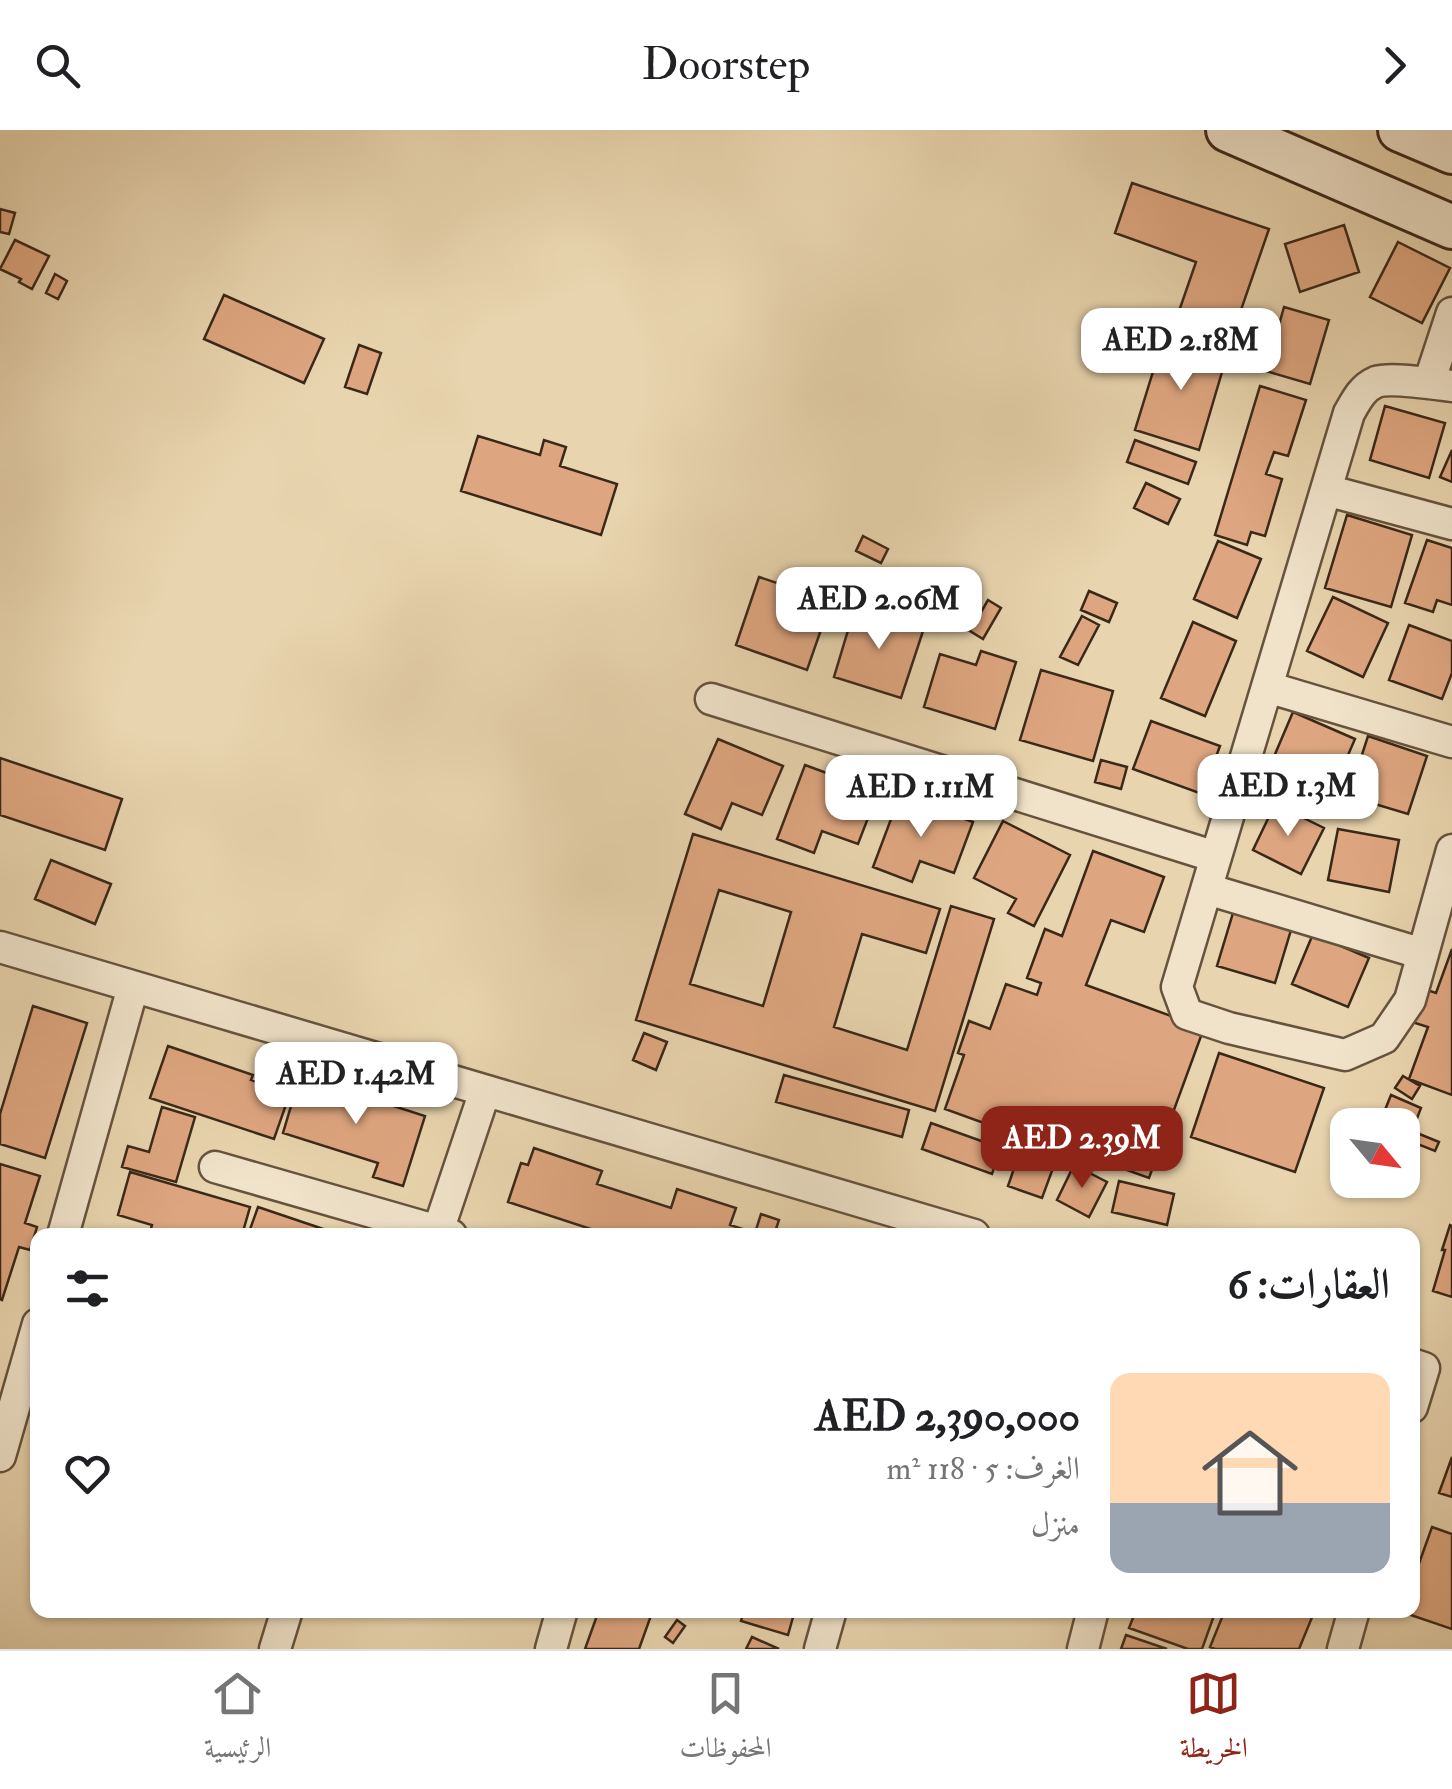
<!DOCTYPE html>
<html lang="ar">
<head>
<meta charset="utf-8">
<style>
  body { margin:0; font-family:"IM FELL Double Pica",Amiri,serif; background:#f6f6f6; color:#202124; direction:rtl; height:100vh; display:flex; flex-direction:column; font-size:38px; white-space:nowrap }
  * { box-sizing:border-box; margin:0 }
  p { font-size:32px; color:#757577 }
  .icon { flex:none; width:55px; height:55px; fill:none; stroke:currentColor; stroke-width:2; stroke-linecap:round; stroke-linejoin:round }
  .map { position:relative; flex:1; overflow:hidden; direction:ltr }
  .details { position:absolute; left:30px; top:1098px; width:1390px; height:390px; display:flex; flex-direction:column; background:#fff; border-radius:20px; box-shadow:0 2px 8px #0004; direction:rtl }
  .details>* { flex:none }
  .needle { width:65px; rotate:119deg }
  .controls { position:absolute; left:1330px; top:978px; display:grid; gap:20px }
  .controls a { display:grid; place-items:center; width:90px; height:90px; border-radius:20px; background:#fff; box-shadow:0 2px 8px #0004; font-size:50px }
  .price { position:absolute; translate:-50% -85px; padding:0 22px; border-radius:20px; background:#fff; color:#222; font-size:32px; line-height:65px; filter:drop-shadow(0 2px 5px #0008) }
  .price::after { content:''; position:absolute; left:50%; top:60px; width:30px; height:22px; margin-left:-15px; background:inherit; clip-path:polygon(0 0,100% 0,50% 100%) }
  .price.selected { background:#8f2418; color:#fff }
  ul { padding:0; list-style:none }
  li { display:flex; align-items:center; gap:30px; height:250px; padding:0 30px }
  li+li { border-top:2px solid #e0e0e0 }
  li span { display:grid; place-items:center; flex:none; width:280px; height:200px; border-radius:20px; color:#555 }
  li>.icon { margin-inline-start:auto }
  span .icon { width:120px; height:120px; fill:#fffc; stroke-width:1 }
  li b { font-size:42px }
  h2 { display:flex; justify-content:space-between; align-items:center; height:120px; padding:0 30px; font-size:42px }
  header { display:flex; justify-content:space-between; align-items:center; height:130px; padding:0 30px; background:#fff; font-size:45px; font-weight:600 }
  .tab-bar { display:flex; justify-content:space-around; align-items:center; height:140px; border-top:2px solid #e0e0e0; background:#fff; font-size:28px; color:#757577 }
  .tab-bar a { display:grid; justify-items:center; gap:5px }
  .tab-bar .selected { color:#8f2418 }
  .map>svg:first-child { display:block }
  .building { fill:#dea680; stroke:#3a2818; stroke-width:2.5; fill-rule:evenodd }
  .lines { fill:none; stroke-linecap:round; stroke-linejoin:round }
  .street-casing { stroke:#66533e; stroke-width:35 }
  .secondary-casing { stroke:#3a2818; stroke-width:48 }
  .street { stroke:#f0e3ca; stroke-width:30 }
  .secondary { stroke:#f0e3ca; stroke-width:42 }
</style>
</head>
<body>
<header><svg class="icon" aria-label="forward" viewBox="0 0 24 24"><path d="M9 5l7 7-7 7"/></svg>Doorstep<svg class="icon" aria-label="search" viewBox="0 0 24 24"><circle cx="10" cy="10" r="6"/><path d="M15 15l6 6"/></svg></header>
<div class="map">
<svg width="1452" height="1519" viewBox="0 0 1452 1519">
  <rect width="100%" height="100%" fill="#e8d4ae"/>
  <filter id="stains"><feTurbulence type="fractalNoise" baseFrequency=".002" numOctaves="4"/><feColorMatrix values="0 0 0 0 .2 0 0 0 0 .09 0 0 0 0 .02 0 0 0 .5 -.17"/></filter>
  <radialGradient id="worn" r=".72"><stop offset=".6" stop-color="#630" stop-opacity="0"/><stop offset="1" stop-color="#630" stop-opacity=".3"/></radialGradient>
  <!-- building -->
  <path class="building" d="M1132 53 1269 99 1232 206 1177 187 1196 132 1115 103Z
    M0 79 15 83 9 104 0 102Z
    M1344 95 1359 142 1300 162 1285 114Z
    M15 110 49 126 32 159 19 152 21 149 0 139Z
    M1398 112 1450 138 1422 193 1370 167Z
    M55 144 67 151 58 169 46 163Z
    M224 165 324 209 304 253 204 209Z
    M1284 177 1329 190 1310 254 1266 241Z
    M1164 206 1227 225 1199 320 1135 300Z
    M359 215 381 223 367 264 345 257Z
    M1260 256 1306 270 1288 326 1274 322 1266 344 1282 349 1265 406 1251 402 1247 415 1215 405Z
    M1385 276 1445 293 1429 348 1370 330Z
    M478 306 540 325 544 310 566 317 560 336 617 354 601 405 461 361Z
    M1135 310 1196 332 1188 354 1127 332Z
    M1452 320V352L1440 347Z
    M1146 353 1180 369 1168 394 1134 378Z
    M1347 385 1412 405 1391 477 1325 458Z
    M863 406 888 419 881 433 856 421Z
    M1427 410 1452 418V475L1437 470 1433 482 1405 473Z
    M1218 411 1261 429 1237 488 1194 469Z
    M759 447 831 471 807 540 736 515Z
    M1089 461 1117 473 1109 492 1081 480Z
    M1333 467 1388 493 1363 547 1307 521Z
    M988 470 1001 478 983 509 970 501Z
    M855 477 924 498 901 568 834 547Z
    M1082 486 1099 495 1078 535 1060 527Z
    M1193 492 1236 511 1205 586 1161 568Z
    M1409 495 1452 511V543L1442 569 1389 550Z
    M981 521 1016 532 995 599 924 577 940 524 976 535Z
    M1041 540 1113 561 1093 631 1020 610Z
    M1293 582 1355 609 1329 669 1267 643Z
    M1151 591 1220 616 1202 664 1133 639Z
    M1368 606 1427 626 1408 684 1375 674 1373 680 1347 671Z
    M718 609 783 636 762 685 732 673 721 699 685 684Z
    M0 628 122 669 105 720 0 685Z
    M1101 630 1127 637 1121 659 1095 652Z
    M805 635 878 662 858 714 822 701 814 723 777 709Z
    M900 665 973 692 954 743 920 731 912 752 873 737Z
    M1275 674 1324 698 1301 744 1253 720Z
    M1003 691 1070 725 1034 796 1008 783 1016 769 974 748Z
    M1338 699 1399 710 1389 762 1328 750Z
    M693 704 940 779 926 823 862 804 834 897 907 920 951 776 994 789 935 981 636 890ZM719 760 791 782 763 876 690 854Z
    M1093 721 1164 747 1144 802 1111 790 1086 855 1204 898 1149 1048 1040 1009 1039 1013 945 979 964 925 958 923 969 891 990 899 1006 854 1037 865 1041 853 1027 848 1045 799 1062 806Z
    M51 730 111 754 95 794 35 769Z
    M1233 783 1291 800 1275 853 1217 836Z
    M1313 804 1369 828 1348 877 1292 854Z
    M1452 819V965L1409 949 1428 897 1412 892 1424 859 1436 863Z
    M33 876 87 893 45 1028 0 1014V984Z
    M644 903 667 912 656 940 633 930Z
    M168 916 253 945 251 950 290 963 274 1009 150 968Z
    M1219 923 1324 958 1295 1042 1191 1007Z
    M784 945 909 980 902 1007 776 972Z
    M300 946 425 986 403 1056 373 1047 378 1033 283 1003Z
    M1403 946 1420 956 1412 969 1395 958Z
    M1391 965 1421 978 1412 1001 1439 1012 1435 1021 1402 1008V995H1379Z
    M162 977 195 987 176 1052 122 1037 128 1016 149 1022Z
    M931 993 1001 1018 992 1044 922 1019Z
    M534 1018 602 1041 597 1054 671 1078 677 1059 736 1078 730 1095 755 1103 761 1084 779 1090 774 1105H609L508 1072 521 1033 528 1035Z
    M1021 1018 1056 1030 1042 1068 1008 1056Z
    M0 1034 40 1046 25 1093 37 1097 30 1120 19 1117 2 1170 0 1169Z
    M1074 1035 1107 1052 1089 1087 1057 1070Z
    M130 1042 250 1077 242 1105H149L152 1095 118 1085Z
    M1119 1051 1174 1064 1167 1095 1112 1082Z
    M258 1077 341 1105H248Z
    M1450 1095 1452 1096V1167L1433 1161 1445 1120H1442Z
    M1452 1327V1367L1439 1363Z
    M1432 1397 1452 1404V1499L1402 1482 1412 1480V1453Z
    M599 1480H653L639 1519H585Z
    M744 1480H795L788 1505 741 1491Z
    M1136 1480H1216L1202 1519H1188L1129 1498Z
    M1225 1480H1315L1299 1519H1215L1210 1517Z
    M677 1490 685 1496 673 1513 665 1507Z
    M1126 1505 1167 1519H1121Z
    M752 1507 779 1519H746Z"/>
  <g class="lines">
    <!-- street casing -->
    <g class="street-casing">
      <path id="street" d="M1429 253 1452 183
        M1452 256C1436 254 1390 247 1376 252 1362 258 1356 271 1349 283L1177 857 1187 884 1229 898 1345 925 1384 908 1410 870 1452 720
        M1326 360 1452 394
        M1267 557 1452 612
        M711 569 1216 727
        M1207 759 1423 824
        M0 817 974 1105
        M215 1037 438 1101
        M63 1105 133 857
        M451 1105 438 1101 485 961
        M1412 1234 1424 1238 1412 1277
        M0 1326 38 1194
        M275 1519 287 1480
        M551 1519 562 1480
        M820 1519 831 1480
        M1083 1519 1093 1480
        M1343 1519 1354 1480"/>
    </g>
    <!-- secondary casing -->
    <g class="secondary-casing">
      <path id="secondary" d="M1228 0 1452 97
        M1400 0 1452 22"/>
    </g>
    <!-- street -->
    <use href="#street" class="street"/>
    <!-- secondary -->
    <use href="#secondary" class="secondary"/>
  </g>
  <rect width="100%" height="100%" filter="url(#stains)"/>
  <rect width="100%" height="100%" fill="url(#worn)"/>
</svg>
<div class="controls">
<a><svg class="needle" viewBox="-14 -14 28 28"><path d="M0-13l5 13h-10z" fill="#e53935"/><path d="M0 13l5-13h-10z" fill="#757577"/></svg></a>
</div>
<b class="price" style="left:1181px;top:263px">AED 2.18M</b>
<b class="price" style="left:879px;top:522px">AED 2.06M</b>
<b class="price" style="left:1288px;top:709px">AED 1.3M</b>
<b class="price" style="left:921px;top:710px">AED 1.11M</b>
<b class="price" style="left:356px;top:997px">AED 1.42M</b>
<b class="price selected" style="left:1082px;top:1061px">AED 2.39M</b>
<section class="details">
<h2>العقارات: 6<svg class="icon" aria-label="filters" viewBox="0 0 24 24"><path d="M4 7h16M4 17h16"/><circle cx="9" cy="7" r="2"/><circle cx="15" cy="17" r="2"/></svg></h2>
<ul>
<li><span style="background:linear-gradient(#ffd9b3 65%,#9aa5b1 0)"><svg class="icon" aria-label="home" viewBox="0 0 24 24"><path d="M3 11l9-7 9 7M6 9v11h12V9"/></svg></span><div><b>AED 2,390,000</b><p>الغرف: 5 · 118 m²</p><p>منزل</p></div><svg class="icon" aria-label="heart" viewBox="0 0 24 24"><path d="M12 20l-8-8c-3-5 5-10 8-4 3-6 11-1 8 4z"/></svg></li>
</ul>
</section>
</div>
<nav class="tab-bar">
<a class="selected"><svg class="icon" aria-label="map" viewBox="0 0 24 24"><path d="M3 6l6-2 6 2 6-2v14l-6 2-6-2-6 2zM9 4v14M15 6v14"/></svg>الخريطة</a>
<a><svg class="icon" aria-label="saved" viewBox="0 0 24 24"><path d="M7 4h10v16l-5-4-5 4z"/></svg>المحفوظات</a>
<a><svg class="icon" aria-label="home" viewBox="0 0 24 24"><path d="M3 11l9-7 9 7M6 9v11h12V9"/></svg>الرئيسية</a>
</nav>
</body>
</html>
